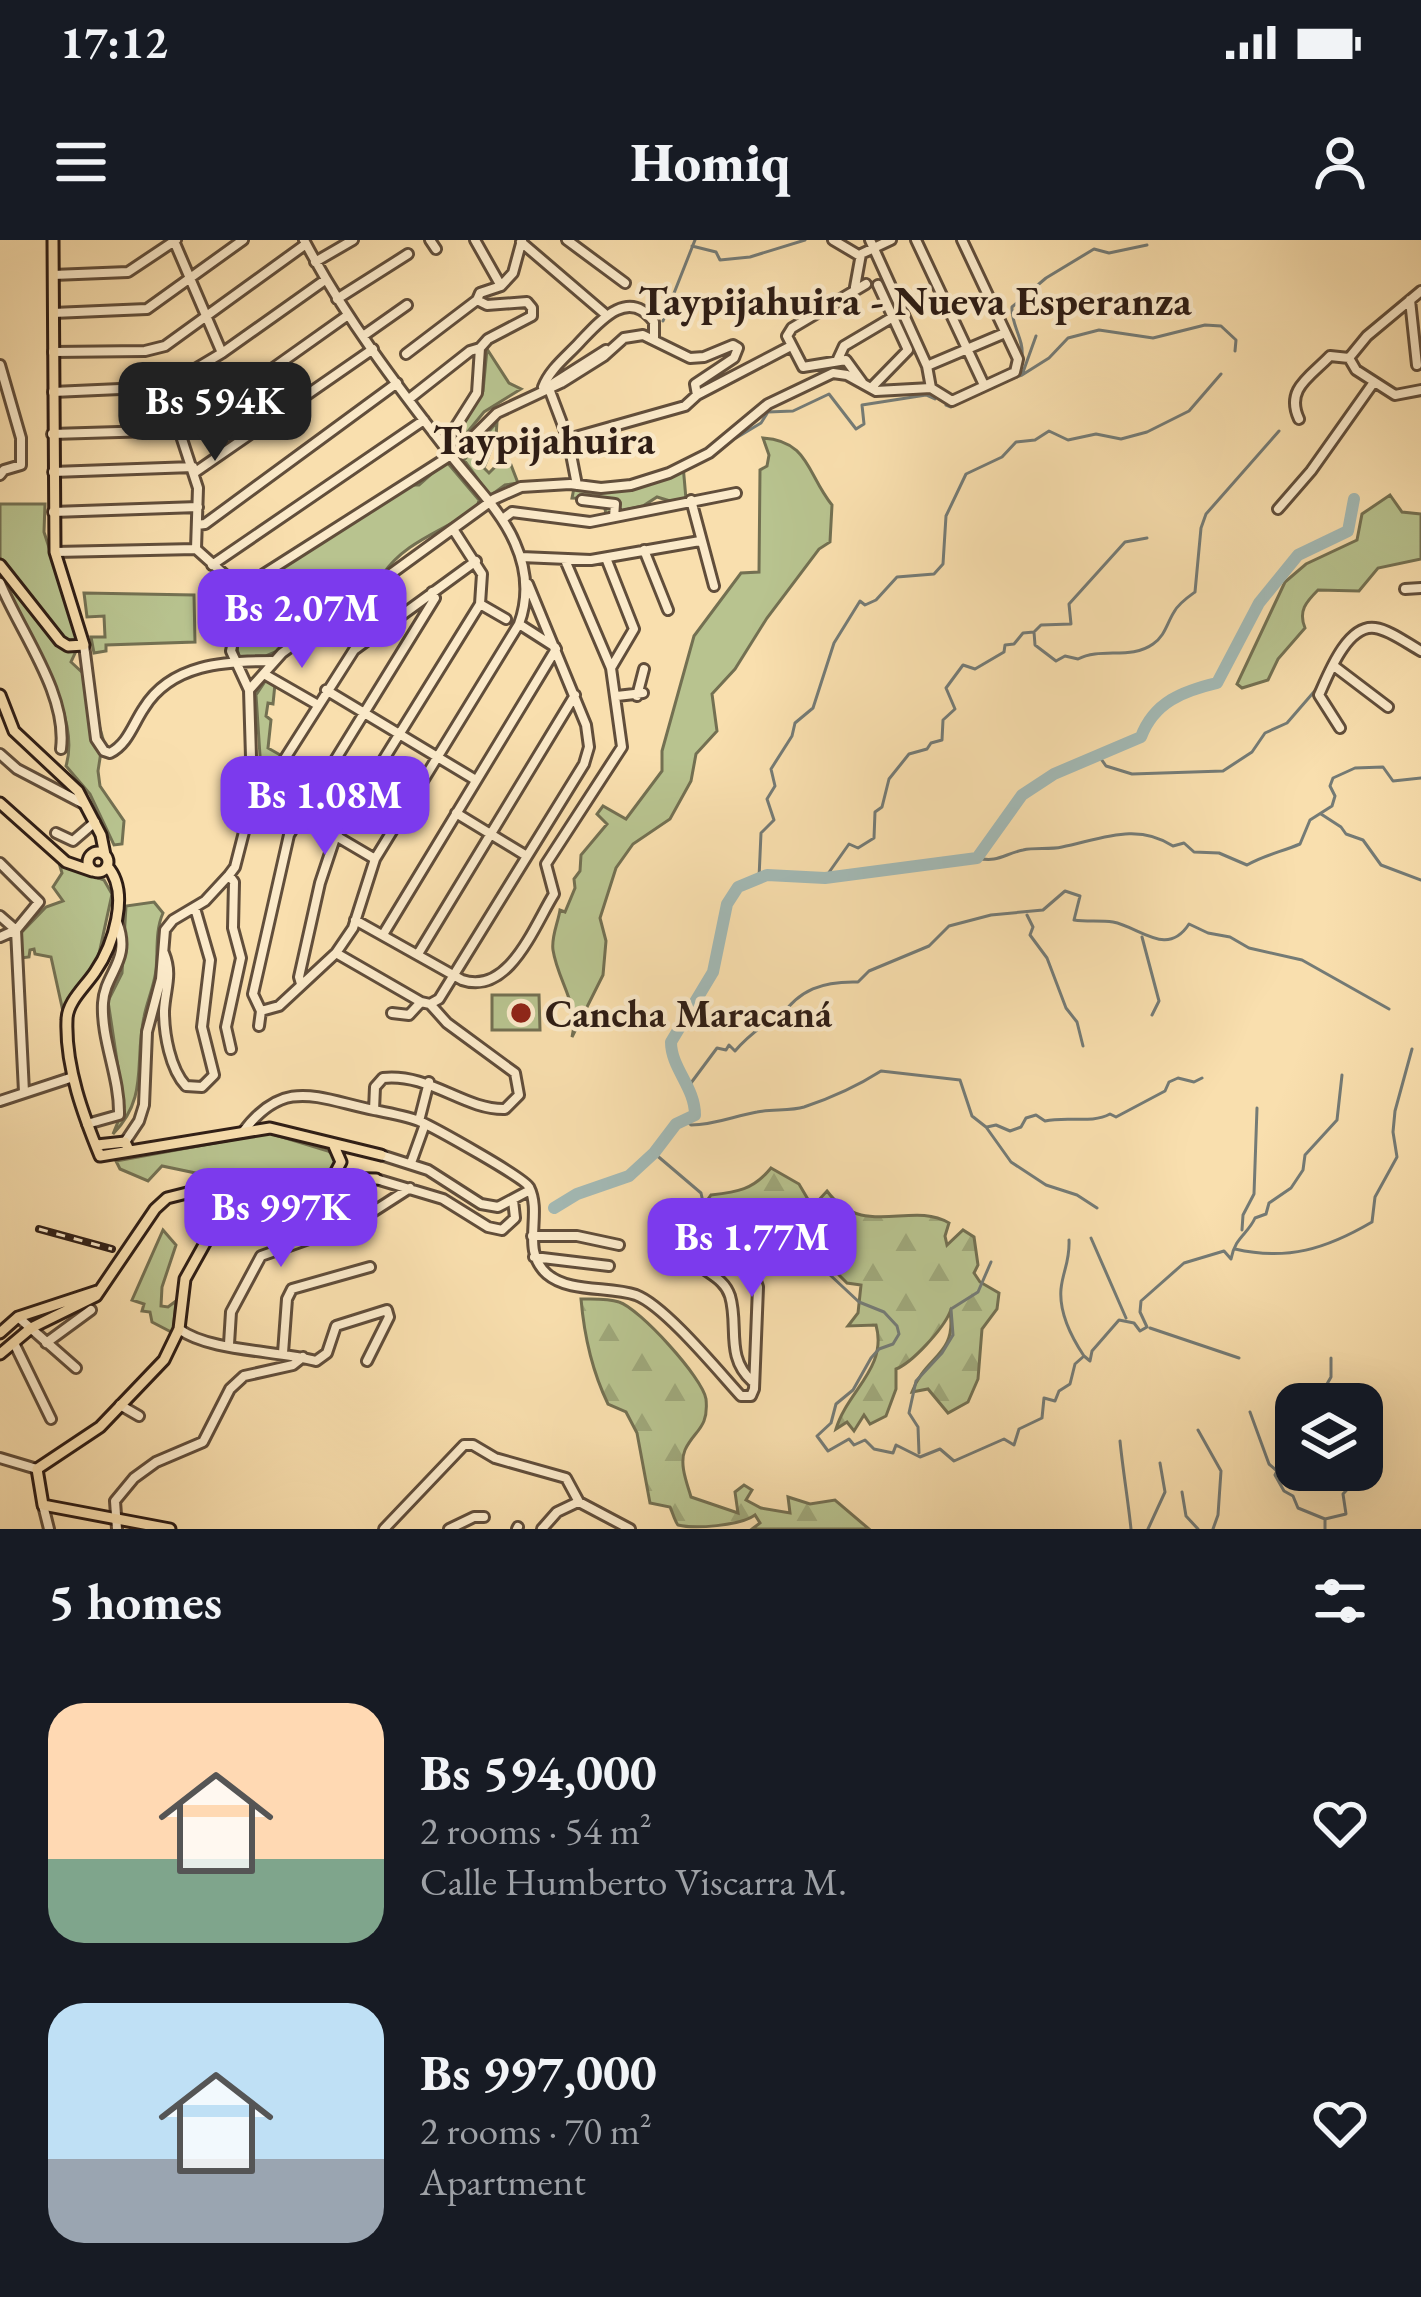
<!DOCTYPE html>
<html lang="en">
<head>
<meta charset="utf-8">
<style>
  body { margin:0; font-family:"EB Garamond",serif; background:#242831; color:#f1f3f6; height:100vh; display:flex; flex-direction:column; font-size:45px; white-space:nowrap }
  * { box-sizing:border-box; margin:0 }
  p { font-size:39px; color:#9ea1a6 }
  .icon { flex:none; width:66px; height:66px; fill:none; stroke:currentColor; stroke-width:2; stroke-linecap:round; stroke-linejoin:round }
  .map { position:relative; height:1289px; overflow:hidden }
  .details { display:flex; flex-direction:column; background:#171b24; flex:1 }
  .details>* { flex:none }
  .controls { position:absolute; left:1275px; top:1143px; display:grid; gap:24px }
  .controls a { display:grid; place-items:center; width:108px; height:108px; border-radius:24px; background:#171b24; box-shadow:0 12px 48px #0002; font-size:60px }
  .price { position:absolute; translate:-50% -102px; padding:0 27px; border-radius:24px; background:#7c3aed; color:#fff; font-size:39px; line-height:78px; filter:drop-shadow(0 3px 6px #0008) }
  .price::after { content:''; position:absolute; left:50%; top:72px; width:36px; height:27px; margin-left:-18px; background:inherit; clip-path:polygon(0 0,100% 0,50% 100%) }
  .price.on { background:#222; color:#fff }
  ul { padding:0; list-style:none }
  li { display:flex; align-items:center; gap:36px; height:300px; padding:0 48px }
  li span { display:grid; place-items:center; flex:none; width:336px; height:240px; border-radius:36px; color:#555 }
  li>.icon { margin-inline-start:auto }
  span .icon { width:144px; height:144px; fill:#fffc; stroke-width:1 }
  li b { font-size:51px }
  h2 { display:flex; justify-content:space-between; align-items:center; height:144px; padding:0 48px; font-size:51px }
  .status { display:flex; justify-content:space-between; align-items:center; height:84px; padding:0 60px; background:#171b24; direction:ltr }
  .status svg { height:33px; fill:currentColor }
  header { display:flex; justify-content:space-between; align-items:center; height:156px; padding:0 48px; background:#171b24; font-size:54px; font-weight:800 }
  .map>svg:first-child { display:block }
  .green { fill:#b8c38f; stroke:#737052; stroke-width:3 }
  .forest { fill:url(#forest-firs); stroke:#737052; stroke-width:3 }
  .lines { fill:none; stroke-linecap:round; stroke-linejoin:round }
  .stream { stroke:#747b76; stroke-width:3 }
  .river { stroke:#a3bab6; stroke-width:12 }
  .minor-casing { stroke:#614e3b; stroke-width:14 }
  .major-casing { stroke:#2e1d15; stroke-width:15 }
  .minor { stroke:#fbeaca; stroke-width:8 }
  .major { stroke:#f9dfae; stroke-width:9 }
  .rail-casing { stroke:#2e1d15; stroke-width:8 }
  .rail { stroke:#fbeaca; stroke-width:3; stroke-dasharray:9; stroke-linecap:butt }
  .poi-dot { fill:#8f2418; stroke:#fbeaca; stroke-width:4.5 }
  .labels { text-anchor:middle; stroke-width:9; stroke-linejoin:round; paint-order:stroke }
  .poi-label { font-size:39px; font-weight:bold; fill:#2e1d15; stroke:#fbeaca; text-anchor:start }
  .neighbourhood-label { font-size:42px; font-weight:bold; fill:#2e1d15; stroke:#fbeaca }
</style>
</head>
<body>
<div class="status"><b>17:12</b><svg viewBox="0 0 49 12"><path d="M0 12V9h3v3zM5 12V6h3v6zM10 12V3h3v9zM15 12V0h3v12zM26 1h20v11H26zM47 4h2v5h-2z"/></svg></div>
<header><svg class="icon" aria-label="menu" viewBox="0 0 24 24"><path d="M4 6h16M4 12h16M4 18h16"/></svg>Homiq<svg class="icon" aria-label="person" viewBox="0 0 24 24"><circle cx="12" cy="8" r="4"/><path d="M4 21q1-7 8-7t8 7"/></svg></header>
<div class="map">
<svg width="1421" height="1289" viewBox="0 0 1421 1289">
  <defs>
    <pattern id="forest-firs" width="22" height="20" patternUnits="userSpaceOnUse" patternTransform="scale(3)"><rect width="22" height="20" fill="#b8c38f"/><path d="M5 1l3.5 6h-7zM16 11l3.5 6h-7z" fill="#9ea77a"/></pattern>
  </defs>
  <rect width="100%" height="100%" fill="#f9dfae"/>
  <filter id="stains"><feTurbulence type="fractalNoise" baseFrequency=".00167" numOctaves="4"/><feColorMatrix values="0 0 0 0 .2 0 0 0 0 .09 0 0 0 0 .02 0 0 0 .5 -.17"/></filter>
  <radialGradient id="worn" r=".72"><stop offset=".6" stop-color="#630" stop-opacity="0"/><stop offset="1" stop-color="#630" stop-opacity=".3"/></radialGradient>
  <!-- green -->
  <path class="green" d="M487 109 509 143 521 149 484 172 457 205 454 199 483 151Z
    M497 182 496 197 484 228 489 233 495 227 511 225 518 243 505 245 490 256 464 220Z
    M763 198C809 201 807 234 832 265L830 302 819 309 767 378 735 429 712 454 717 491 696 514 691 541 670 579 633 604 616 628 600 678 606 701 603 735 572 797C580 765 558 742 553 710 551 697 558 683 560 670L565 672 575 648 574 639 580 631 581 615 607 584 597 574 603 566 626 579 662 531V511L694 396 741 333 759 332 760 230 767 226 769 215Z
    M446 221 479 260 477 268C440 293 406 301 383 334L280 410 266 416 239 417C231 392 251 349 267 341L266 336 410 245H419Z
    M683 225 686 259 670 261 657 257 643 266 606 274 603 259 572 258 574 248 604 250Z
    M1390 255 1402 272 1421 274V319L1378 328 1359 351 1318 350C1306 362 1298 371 1305 388L1278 419 1268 440 1242 448 1237 444 1285 342 1306 324 1357 300 1362 274Z
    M0 264H45L44 292 77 394 75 400H65L0 319Z
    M0 332 59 405 76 411 71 422 85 435 103 499 98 531 100 546 124 581 122 604 114 605 90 554 66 526C84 466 14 389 0 332Z
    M84 353 194 355 195 402 106 405V411L94 413 91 397H105L104 376 87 377Z
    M266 440 275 444 273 464 268 463 266 476 271 480 268 508 282 516 262 546 256 455Z
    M59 623 104 640 112 654 97 723 76 747 64 776 51 717 35 714 34 709 30 710 29 717 20 718 19 695 46 667 63 661 53 647 62 633Z
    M154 662 163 673C155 691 158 711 156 730 154 747 147 761 144 777 134 823 149 857 113 894L124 867 108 761 122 733 126 666Z
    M492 755H539L540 790H492Z
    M269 893 328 911 334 915 335 926 327 933 227 954 223 943 205 935 162 926 148 941 120 929 116 921Z
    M163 990 176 1005 162 1047 161 1066 168 1067 176 1061 173 1093 152 1082 150 1072 142 1071 144 1064 132 1060Z"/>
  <!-- forest -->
  <path class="forest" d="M771 928 799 944 809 961 817 962 827 951C863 1000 911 960 949 983L945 996 947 1005 963 990 974 997 978 1025 974 1033 980 1042 999 1053 997 1069 982 1089 978 1139 968 1162 948 1173 928 1149 912 1152C925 1116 957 1115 950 1072 943 1089 912 1123 896 1129V1149L886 1176 870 1184 864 1175 854 1191 847 1182 836 1189C847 1151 888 1128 876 1085L848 1086 858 1073 861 1045 847 1043 832 1028 794 1032 706 962 711 955C737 952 753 950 771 928Z
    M581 1059C593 1059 607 1058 619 1062 639 1068 703 1138 706 1159 709 1189 694 1190 685 1210 679 1224 687 1243 691 1257L738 1273 735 1252 744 1245 752 1250 746 1260 761 1268 790 1273 788 1257 810 1264 835 1260 869 1289H752L760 1283 755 1275C740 1286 694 1289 678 1285 675 1282 672 1271 670 1267L650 1263 637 1193 626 1172 608 1164C593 1133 584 1094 581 1059Z"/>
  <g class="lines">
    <!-- stream -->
    <path class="stream" d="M692 6 716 12 720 20 750 17 805 0
      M663 81 695 0
      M1022 116C1024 99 1011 85 1012 67L1046 38 1094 9 1109 13 1147 5
      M1022 135 1049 118 1068 98 1099 90 1153 98 1205 85 1221 86 1236 100 1235 111
      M990 147 1022 135 1036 96
      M946 165 951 167 976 154
      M736 198 761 183 768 172 793 171 829 154 856 189 864 184 862 165 926 155 935 159
      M1034 392 1035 405 1056 421 1065 416 1078 419C1101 407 1131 420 1153 404 1165 396 1167 383 1174 372 1178 364 1188 357 1195 352L1201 288 1206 274 1279 191
      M1099 516 1106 526 1132 534 1223 531 1252 512 1265 493 1287 483 1319 446
      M1321 574 1341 587 1346 594 1363 600 1381 625 1421 640
      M977 618C998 623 1004 614 1023 610 1035 607 1049 610 1062 607 1101 599 1137 582 1173 606L1184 603 1194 612 1219 613 1247 625C1264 615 1281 612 1300 604L1310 580 1332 566 1335 556 1330 546 1333 538 1355 528 1383 527 1393 541 1421 538
      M759 638 761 593 774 580 767 559 775 546 771 529 792 496 795 483 813 468 834 403 860 361 865 365 876 360 897 337 934 334 943 324 946 276 966 234 1002 217 1016 202 1035 200 1049 191 1068 200 1096 194 1121 199 1147 192 1189 171 1221 134
      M825 638 849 604 858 608 874 598 875 572 882 567 889 539 909 514 927 509 931 503 942 500 943 480 955 469 946 448 963 425 975 429 1004 412 1005 405 1014 404 1023 393 1034 392 1041 385 1071 384 1069 364 1125 302 1147 298
      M1027 675 1033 687 1030 695 1047 718 1066 768 1077 782 1083 806
      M1142 697 1159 761 1152 775
      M688 847 717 808 726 810 729 805 735 811C746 798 759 788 773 778L779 779C799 749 823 741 858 742L869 731 929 706 949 686 991 675 1043 670 1065 651 1080 656 1074 680C1087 682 1100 680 1113 682 1140 687 1167 718 1189 684L1208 693 1230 697 1249 708 1302 720 1389 769
      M686 880 691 885C715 885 734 876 757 872 771 869 791 871 804 867 831 858 856 847 881 831L960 840 972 876 986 887 1011 922 1046 945 1077 955 1097 968
      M987 887 996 885 1010 891 1021 887 1026 878 1036 875 1045 881C1067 876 1092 884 1110 874L1116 877 1165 851 1169 842 1178 838 1194 842 1202 838
      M654 913 701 953 705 971 743 993 762 994 780 1002 802 1023 829 1034 859 1062 884 1072 897 1086 899 1094 893 1104 879 1109 871 1118 853 1150 836 1164 831 1183 817 1196 828 1211 849 1199 854 1205 865 1200 874 1209 893 1213 896 1205 920 1217 940 1209 954 1221 1004 1199 1014 1205 1019 1189 1042 1178 1044 1158 1055 1161 1059 1151 1070 1144 1075 1124 1084 1116 1090 1121 1092 1111 1119 1080 1134 1083 1140 1091 1147 1087 1140 1072 1141 1061 1184 1023 1224 1011 1231 1019C1235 997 1248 994 1255 978L1266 974 1269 963 1291 948 1303 930 1305 915 1337 880 1342 835
      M1242 990 1243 975 1254 954 1257 868
      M1091 998 1126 1078
      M1069 1000C1070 1022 1063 1030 1061 1049 1059 1072 1072 1098 1084 1116
      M1235 1009C1287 1021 1326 1009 1372 982L1375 957 1397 917 1393 892 1395 871 1412 809
      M1150 1088 1239 1118
      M1327 1164 1323 1151 1331 1137V1118
      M1250 1172 1269 1224 1277 1231 1275 1235 1284 1251 1293 1256 1298 1268 1325 1279
      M1198 1190 1221 1231 1218 1275 1213 1289
      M1120 1201C1123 1231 1128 1260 1131 1289
      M919 1213 918 1187 909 1173 916 1141 942 1113 953 1095 951 1069 978 1052 991 1022
      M1182 1252 1186 1276 1198 1289
      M1148 1289 1165 1252 1160 1223
      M1325 1289V1279L1346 1274 1343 1254 1354 1242 1356 1230"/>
    <!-- river -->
    <path class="river" d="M554 968 577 954 629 936 654 913 676 884 695 875C695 847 671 828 671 802L713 732 727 664 738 647 767 635 825 638 977 618 1022 555 1054 534 1141 497C1154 462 1183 451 1217 443L1259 363 1298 315 1348 291 1354 259"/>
    <!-- minor casing -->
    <g class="minor-casing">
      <path id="minor" d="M430 0 436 9
        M475 0 501 46
        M567 0 625 43
        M833 0 860 16
        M870 0 927 126 931 148
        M916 0 984 145
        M174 1 222 113
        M521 2 604 73
        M315 22 353 0
        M53 35 128 32 176 0
        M855 47 861 14 891 0
        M1421 51 1367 96 1349 118 1356 130 1395 155 1421 150
        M337 59 408 14
        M1410 60 1417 125
        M53 73 147 69 243 0
        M363 96 407 65
        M53 112 145 111 165 106 306 4
        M406 114 477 60
        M838 119 844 106 893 77
        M0 125 21 198V225L4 230 0 235
        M927 126 1005 93
        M862 142 846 120 803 127 787 96 792 88 866 44
        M554 143 606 110
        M548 146 568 199 577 245
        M165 147 198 248 196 309 244 352
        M543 147C550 129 566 117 579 103 598 83 628 46 654 82V99
        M871 148 908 110 878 45
        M53 152 165 147 222 113 325 40
        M409 159 470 111 480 108
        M1299 179C1285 149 1310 137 1330 116L1349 118
        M52 194 186 190 348 75
        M568 199 685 166 697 155 791 106
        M450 213 451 194 477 153 480 108 488 99 532 76V68L527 62 487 65 477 60 480 53 501 46 513 33 522 0
        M53 232 193 227
        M194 233 373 109
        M582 260 615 264 614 277
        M691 260 714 346
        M1278 269 1311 231 1374 142
        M53 272 198 267
        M504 278 512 272 590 282 736 253
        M197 285 205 284 397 143
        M644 310 668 370
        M55 312 196 309
        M521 317 591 320 700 301
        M606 318 634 389 611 428
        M212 325 424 180
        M0 343C20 392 68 454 61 509
        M1405 349 1421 348
        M244 352 264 334 462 208 497 173 561 143 604 116 624 98 643 95 690 118 704 117 733 105 738 108 734 118 695 144 697 155
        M480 364 506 379
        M519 384 555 407
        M84 405 96 499 104 511 110 513C128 504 133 484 144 468 171 424 225 421 272 421
        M1334 426 1388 467
        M264 434 318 465
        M249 450 282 413 494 259 521 247 570 244 601 248 631 245 669 233 709 213 768 164 833 133 847 135 876 151 931 148 952 161 1015 132 1018 119 962 0
        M326 450 474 539
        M617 456 643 453
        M637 456 644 429
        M1340 488 1319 455C1328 435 1347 384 1375 388 1390 390 1408 404 1421 411
        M0 514 17 529 82 563
        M263 553 354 410 476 321
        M263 553 375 619
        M456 573 525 615
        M56 593 73 601 95 582
        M0 623 39 662 16 690 0 697
        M229 635 234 642 233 688 241 718 226 787 231 809
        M0 676 16 690
        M355 680 462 740C509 756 534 686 554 654L546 624 622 507 611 428 565 320
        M16 690 24 852
        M384 693 556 409
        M164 713C173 735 165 749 164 771 164 794 170 829 186 846L202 847 214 835 202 787 210 720 195 668
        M336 713 421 762 430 764 439 759 584 524 589 507 586 485 528 344
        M418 714 575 455
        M301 744 299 737 320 643 335 598 480 364 482 334 453 289
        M430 764 447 783 515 833 519 855 505 869C464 870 430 833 383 838L375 847 374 870C389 873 405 876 419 881 433 887 525 938 529 947 543 975 520 1010 547 1034 569 1053 609 1046 636 1055 665 1066 719 1132 741 1156H751L754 1149 758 1047 753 1032 692 1002 687 1005C691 1032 722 1031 730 1056 739 1086 725 1117 752 1141
        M261 771 279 766 336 713 353 688 375 619 519 384C529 357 527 330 515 303 501 270 472 243 450 214 397 146 344 76 304 0
        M261 771 253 754 289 595 435 358 432 352
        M392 773 409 775 421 762
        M259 786 261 771
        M0 861 73 837
        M419 881 429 842
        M87 884 119 875C120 837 101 800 103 763 105 732 132 721 117 682
        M243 892C284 837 316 858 374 870
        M125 902 139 881 144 865 147 792 161 739 165 690 173 680 205 661 229 635 235 627 245 588 252 550 249 450 231 411 244 352
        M381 915 428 930 481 964 498 967 530 950
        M411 923 425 884
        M376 939 443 959 488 987 502 990 515 978 513 960
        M532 996H577L619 1005
        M534 1017 609 1026
        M18 1077 76 1128
        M179 1089C210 1112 277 1110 316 1121L327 1113 336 1086 387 1070 389 1077 367 1121
        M14 1103 51 1179
        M46 1103 91 1070
        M229 1104 231 1072 261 1016 357 982 410 948
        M283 1113 287 1059 292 1049 370 1027
        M120 1165 139 1176
        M0 1218 37 1229
        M43 1265 49 1289
        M117 1289 115 1261 134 1238 156 1222 203 1202 230 1149 244 1136 293 1125 303 1117
        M384 1289 464 1205H473L495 1218 566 1238 579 1262 630 1289
        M449 1289 474 1277H484
        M517 1289 518 1287
        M542 1289 557 1272 578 1262"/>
    </g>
    <!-- major casing -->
    <g class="major-casing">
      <path id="major" d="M0 325 60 401 68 406 84 405 55 312 53 0
        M0 455 14 491 78 551 101 595 105 615
        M0 563 66 622 92 631
        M88 622a10 10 0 1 1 20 0a10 10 0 1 1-20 0Z
        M107 626C131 652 113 706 95 732 85 747 67 762 67 780 65 827 84 877 100 916L270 888 381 915
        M97 905 125 902 129 910
        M333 937 341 922 334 906
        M0 1093 18 1077 97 1051
        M0 1114 31 1088 96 1056 155 969 167 958 187 953 219 975
        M170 1289 43 1265 37 1229 100 1187 164 1120 179 1089 185 1039 229 960 332 938 376 939"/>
    </g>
    <!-- minor -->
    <use href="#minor" class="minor"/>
    <!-- major -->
    <use href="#major" class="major"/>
    <!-- rail casing -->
    <g class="rail-casing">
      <path id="rail" d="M39 989 112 1009"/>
    </g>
    <!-- rail -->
    <use href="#rail" class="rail"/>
  </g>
  <!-- markers -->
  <circle class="poi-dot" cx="521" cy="773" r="12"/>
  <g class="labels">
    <!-- poi labels -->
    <g class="poi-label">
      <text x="545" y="787">Cancha Maracaná</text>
    </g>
    <!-- neighbourhood labels -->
    <g class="neighbourhood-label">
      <text x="915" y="75">Taypijahuira - Nueva Esperanza</text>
      <text x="544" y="214">Taypijahuira</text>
    </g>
  </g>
  <rect width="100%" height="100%" filter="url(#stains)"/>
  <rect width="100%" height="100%" fill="url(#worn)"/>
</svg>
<div class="controls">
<a><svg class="icon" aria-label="layers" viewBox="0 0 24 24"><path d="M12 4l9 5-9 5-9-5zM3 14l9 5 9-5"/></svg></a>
</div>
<b class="price on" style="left:215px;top:224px">Bs 594K</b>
<b class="price" style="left:302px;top:431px">Bs 2.07M</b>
<b class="price" style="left:325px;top:618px">Bs 1.08M</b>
<b class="price" style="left:281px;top:1030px">Bs 997K</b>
<b class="price" style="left:752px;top:1060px">Bs 1.77M</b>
</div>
<section class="details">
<h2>5 homes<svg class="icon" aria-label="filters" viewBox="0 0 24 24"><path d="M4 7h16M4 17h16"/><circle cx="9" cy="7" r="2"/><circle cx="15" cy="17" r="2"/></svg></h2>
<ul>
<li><span style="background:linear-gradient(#ffd9b3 65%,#7fa58c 0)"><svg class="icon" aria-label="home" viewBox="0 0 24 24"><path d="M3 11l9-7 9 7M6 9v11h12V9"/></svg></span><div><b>Bs 594,000</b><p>2 rooms · 54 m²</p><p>Calle Humberto Viscarra M.</p></div><svg class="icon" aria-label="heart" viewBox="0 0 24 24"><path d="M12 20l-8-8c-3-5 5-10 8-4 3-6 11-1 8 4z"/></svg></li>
<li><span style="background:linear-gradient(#bfe0f5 65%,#9aa5b1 0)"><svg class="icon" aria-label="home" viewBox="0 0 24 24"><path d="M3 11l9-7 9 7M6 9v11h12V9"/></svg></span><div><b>Bs 997,000</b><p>2 rooms · 70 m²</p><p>Apartment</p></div><svg class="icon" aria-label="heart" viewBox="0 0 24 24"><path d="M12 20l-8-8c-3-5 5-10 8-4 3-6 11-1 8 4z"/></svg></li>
</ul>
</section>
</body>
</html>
